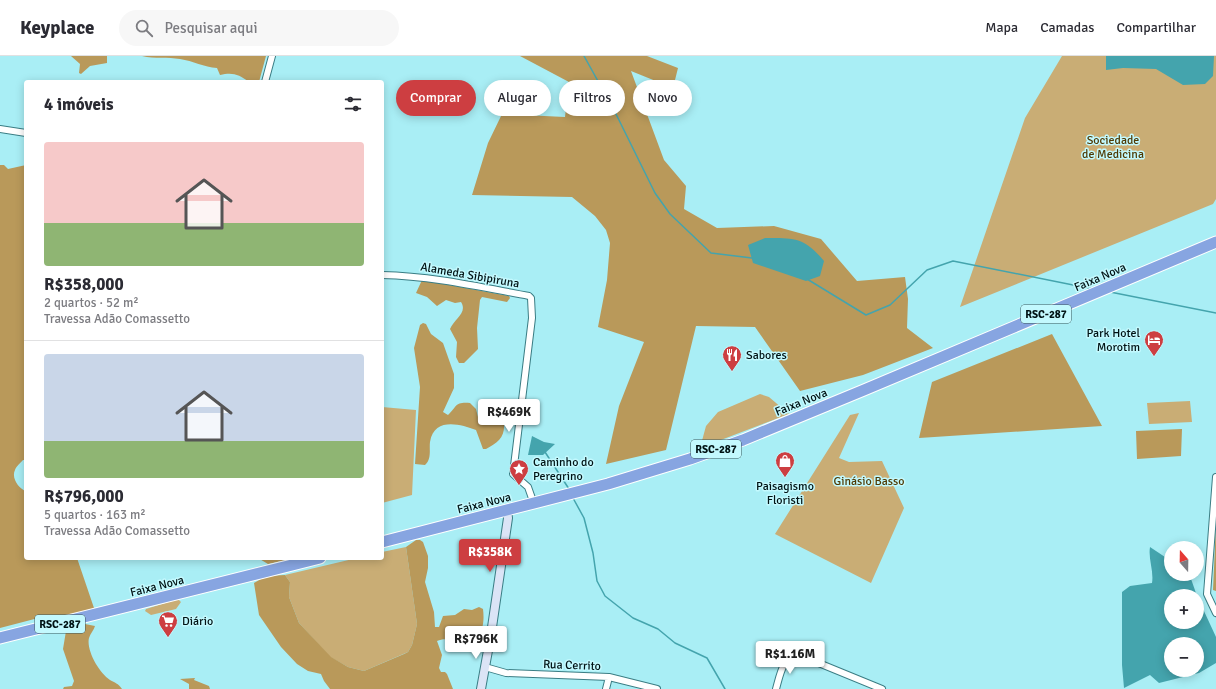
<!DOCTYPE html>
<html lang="pt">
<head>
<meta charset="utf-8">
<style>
  body { margin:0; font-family:Signika,sans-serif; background:#f7f7f7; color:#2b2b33; height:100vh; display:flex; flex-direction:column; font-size:15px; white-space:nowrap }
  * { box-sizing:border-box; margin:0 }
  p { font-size:13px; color:#7c7c81 }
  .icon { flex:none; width:22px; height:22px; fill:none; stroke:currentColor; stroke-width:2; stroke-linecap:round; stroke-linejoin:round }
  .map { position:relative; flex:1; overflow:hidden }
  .side { position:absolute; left:24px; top:24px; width:360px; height:480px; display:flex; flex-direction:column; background:#fff; border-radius:4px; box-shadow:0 2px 10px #0003 }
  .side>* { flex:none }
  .guide { position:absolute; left:396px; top:24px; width:380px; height:36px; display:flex; gap:8px }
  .needle { width:26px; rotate:340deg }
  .controls { position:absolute; left:1164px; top:485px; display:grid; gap:8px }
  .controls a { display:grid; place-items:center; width:40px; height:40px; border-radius:50%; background:#fff; box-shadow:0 2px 10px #0003; font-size:20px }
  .price { position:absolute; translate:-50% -34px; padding:0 9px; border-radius:4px; background:#fff; color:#222; font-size:13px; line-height:26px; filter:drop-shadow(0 1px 2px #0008) }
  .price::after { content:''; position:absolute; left:50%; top:24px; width:12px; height:9px; margin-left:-6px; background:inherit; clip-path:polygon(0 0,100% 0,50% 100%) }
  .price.on { background:#cd3e41; color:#fff }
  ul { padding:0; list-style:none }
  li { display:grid; align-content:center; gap:8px; height:212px; padding:0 20px }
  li+li { border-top:1px solid #e1e1e2 }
  li span { display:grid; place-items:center; height:124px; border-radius:4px; color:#555 }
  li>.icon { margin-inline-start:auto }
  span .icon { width:72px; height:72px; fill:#fffc; stroke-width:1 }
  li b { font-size:17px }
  h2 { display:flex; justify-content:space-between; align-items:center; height:48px; padding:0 20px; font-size:17px }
  .chip { padding:0 14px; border-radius:18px; background:#fff; box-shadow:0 2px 10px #0003; font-size:14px; line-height:36px }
  .chip.on { background:#cd3e41; color:#fff }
  header { display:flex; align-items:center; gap:24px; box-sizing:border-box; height:56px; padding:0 20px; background:#fff; border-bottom:1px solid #e1e1e2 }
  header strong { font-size:19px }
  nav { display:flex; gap:22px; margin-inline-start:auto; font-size:14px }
  .search { width:280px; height:36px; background:#f7f7f7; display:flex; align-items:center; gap:10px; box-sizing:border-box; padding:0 14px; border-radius:22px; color:#7c7c81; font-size:15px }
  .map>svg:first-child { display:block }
  .green { fill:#c9ad75 }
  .forest { fill:#b9995a }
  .water { fill:#44a4ad; fill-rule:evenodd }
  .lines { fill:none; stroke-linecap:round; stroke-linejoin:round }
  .stream { stroke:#44a4ad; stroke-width:1.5 }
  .street-casing { stroke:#3a7d84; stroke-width:8 }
  .secondary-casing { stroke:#3a7d84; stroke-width:10 }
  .highway-casing { stroke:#fff; stroke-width:13 }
  .street { stroke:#fff; stroke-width:6 }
  .secondary { stroke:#dbe4f6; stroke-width:8 }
  .highway { stroke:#87a5e1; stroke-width:11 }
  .labels { text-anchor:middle; stroke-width:3; stroke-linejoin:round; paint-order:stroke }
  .shield { fill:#c3f9fe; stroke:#3a575a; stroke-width:1 }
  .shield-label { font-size:11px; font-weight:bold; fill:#001214 }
  .park-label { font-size:12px; fill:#4f3903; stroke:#c3f9fe }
  .street-label { font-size:12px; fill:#001214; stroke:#c3f9fe }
  .poi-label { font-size:12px; fill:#001214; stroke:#c3f9fe; text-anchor:start }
</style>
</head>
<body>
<header>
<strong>Keyplace</strong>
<div class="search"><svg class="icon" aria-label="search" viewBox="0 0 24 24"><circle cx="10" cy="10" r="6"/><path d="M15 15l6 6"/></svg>Pesquisar aqui</div>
<nav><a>Mapa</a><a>Camadas</a><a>Compartilhar</a></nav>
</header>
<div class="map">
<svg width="1216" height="633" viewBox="0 0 1216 633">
  <rect width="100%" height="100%" fill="#a9eef5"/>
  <!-- green -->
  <path class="green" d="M1062 0H1216V143L1213 148 960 251 1025 62Z
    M760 338 769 341 789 358 700 392 706 370 718 356Z
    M1190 345 1192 366 1149 368 1147 347Z
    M382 351 416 354 412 439 382 447Z
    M859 357 839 402 849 406 882 405 904 452 871 527 775 478 850 359Z
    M406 491 417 568 412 589 408 596 364 615 348 611 330 601 299 567 289 541 290 526 285 519 357 502H382V496Z
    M178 543 181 546 176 553 151 559 145 555 146 553Z"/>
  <!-- forest -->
  <path class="forest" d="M71 0H107V7L90 10 81 18 79 17 80 8Z
    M142 0H266L259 26H249C239 18 232 16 220 19L217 12C204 11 193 5 180 3 168 1 155 3 142 0Z
    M520 0H647L678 12 673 32 631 15 664 104 686 130 684 153 717 172 774 170 821 183 857 225 905 221 908 243 907 272 933 292 863 319 800 335 755 271 696 270 666 394 606 408 619 350 644 286 598 271 607 224 610 187 606 174 595 160 572 141 472 139 488 87 502 58 565 61 569 26Z
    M0 109H4L8 113 26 109V404H23C20 407 16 411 15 414 11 422 19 433 26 435V502H77L94 552 90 556 58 562 46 560 0 572Z
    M422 224 509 240 510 242 507 246 482 241 480 244 477 272 478 293 464 307H459L456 301 457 286 450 273C454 263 468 257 461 246L455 247 446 244 437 250 427 241 416 237Z
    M423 267 426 268 431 278 443 287 454 318V332L443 356 448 359C458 350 454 346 470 347L476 353 479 365 504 367C505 382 498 386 486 393H483L476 374C460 368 434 361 430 386 429 393 432 403 425 409L415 408 420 331 414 292 420 269Z
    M1052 278 1102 370 919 382 932 326Z
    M1182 373 1181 400 1137 403 1136 375Z
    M1216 468V535L1213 534Z
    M416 484H420L423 486 428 500V512L425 526 434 556 435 571H439L443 560 455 559 464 553 472 554 479 551 483 553C485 569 482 587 461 586 452 585 446 581 437 585L442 599 439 612 441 616H445L447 618 453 633H330L324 625 321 618 308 615 297 608 281 591 259 559 254 527 266 520 285 519 290 526 289 541 299 567 331 601 348 611 364 615 404 598 408 596 412 589 417 568 406 491Z
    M258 502H295L268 508Z
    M85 568 95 570C94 574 90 578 89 582 86 594 99 617 110 624 115 627 118 627 122 633H63L64 631 72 630 74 625 63 593 66 575Z
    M195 622 194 624 209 630 210 633H189V628L180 623Z"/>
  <!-- water -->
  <path class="water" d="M1106 0H1214L1213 20 1205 28 1183 29 1156 13 1123 12 1106 14Z
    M765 182C795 182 804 181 824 205L820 220 806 225 753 207 748 189Z
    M532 380 544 386 555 388 543 399H528Z
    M1150 491 1171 505V518H1188L1190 520 1197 540H1171V566H1197V540L1216 581V607L1199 617 1159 627 1150 619 1124 632 1122 609V536L1130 530 1152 527C1154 515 1148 503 1150 491ZM1171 588H1197V614H1171Z"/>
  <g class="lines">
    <!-- stream -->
    <path class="stream" d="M584 0 614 54 655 137 670 158 711 197 752 202
      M807 223 866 259 890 249 927 214 953 205 1093 233
      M1110 236 1216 257
      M545 396 569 433
      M573 442 584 462 593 497 597 525 605 540 633 562 658 573 675 587 707 602 725 633"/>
    <!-- street casing -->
    <g class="street-casing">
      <path id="street" d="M265 26 272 0
        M0 73 26 77
        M382 219C432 220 480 231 529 240L531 242 532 262 513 418 528 431 534 448
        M1216 421 1207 538 1216 557
        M485 611 506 617 609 621 657 633
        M606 633 609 621
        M776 633C780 619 783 599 799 599L882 633"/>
    </g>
    <!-- secondary casing -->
    <g class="secondary-casing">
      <path id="secondary" d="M481 633 491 578 508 462 507 455"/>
    </g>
    <!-- highway casing -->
    <g class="highway-casing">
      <path id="highway" d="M382 486 608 428 690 403 743 384 864 334 1216 186
        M0 582 320 502"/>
    </g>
    <!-- street -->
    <use href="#street" class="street"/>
    <!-- secondary -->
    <use href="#secondary" class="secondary"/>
    <!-- highway -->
    <use href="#highway" class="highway"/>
  </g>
  <!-- icons -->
  <defs>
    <g id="hotel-pin" transform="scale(1)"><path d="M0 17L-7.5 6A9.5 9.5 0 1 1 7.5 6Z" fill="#cd3e41" stroke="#c3f9fe"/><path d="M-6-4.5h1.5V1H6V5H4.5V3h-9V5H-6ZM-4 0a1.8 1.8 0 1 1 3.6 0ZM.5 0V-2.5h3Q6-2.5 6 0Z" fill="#fff"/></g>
    <g id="restaurant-pin" transform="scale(1)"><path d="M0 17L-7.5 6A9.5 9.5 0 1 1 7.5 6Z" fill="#cd3e41" stroke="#c3f9fe"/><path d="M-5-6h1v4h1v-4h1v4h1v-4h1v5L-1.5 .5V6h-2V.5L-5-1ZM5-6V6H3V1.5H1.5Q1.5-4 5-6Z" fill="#fff"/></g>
    <g id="shop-pin" transform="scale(1)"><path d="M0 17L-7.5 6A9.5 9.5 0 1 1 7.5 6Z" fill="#cd3e41" stroke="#c3f9fe"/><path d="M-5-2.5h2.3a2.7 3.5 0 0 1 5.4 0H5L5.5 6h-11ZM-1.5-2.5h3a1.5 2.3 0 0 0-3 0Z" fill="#fff"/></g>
    <g id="sight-pin" transform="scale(1)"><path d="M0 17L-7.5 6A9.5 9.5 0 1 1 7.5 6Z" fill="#cd3e41" stroke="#c3f9fe"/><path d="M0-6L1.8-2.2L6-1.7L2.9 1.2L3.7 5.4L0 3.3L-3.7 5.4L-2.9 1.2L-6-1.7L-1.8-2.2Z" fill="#fff"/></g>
    <g id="supermarket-pin" transform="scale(1)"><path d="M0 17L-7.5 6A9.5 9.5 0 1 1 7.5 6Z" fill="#cd3e41" stroke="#c3f9fe"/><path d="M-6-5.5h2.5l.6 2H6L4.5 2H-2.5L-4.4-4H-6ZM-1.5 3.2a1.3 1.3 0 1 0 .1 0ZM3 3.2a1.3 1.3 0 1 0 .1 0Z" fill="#fff"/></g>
  </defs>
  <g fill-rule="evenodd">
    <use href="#hotel-pin" x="1154" y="284"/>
    <use href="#restaurant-pin" x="732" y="299"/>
    <use href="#shop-pin" x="785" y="405"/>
    <use href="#sight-pin" x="519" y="413"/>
    <use href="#supermarket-pin" x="168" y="565"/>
  </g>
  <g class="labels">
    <!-- shield labels -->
    <g class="shield">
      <rect x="1021" y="249" width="50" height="18" rx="3"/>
      <rect x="691" y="384" width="50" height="18" rx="3"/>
      <rect x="35" y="559" width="50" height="18" rx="3"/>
    </g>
    <g class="shield-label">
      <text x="1046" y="262">RSC-287</text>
      <text x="716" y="397">RSC-287</text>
      <text x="60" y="572">RSC-287</text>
    </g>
    <!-- park labels -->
    <g class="park-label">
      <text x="1113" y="88">Sociedade<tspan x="1113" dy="14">de Medicina</tspan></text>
      <text x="869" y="429">Ginásio Basso</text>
    </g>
    <!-- street labels -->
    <g class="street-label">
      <text transform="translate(470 219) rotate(10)" y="4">Alameda Sibipiruna</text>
      <text transform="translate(1100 221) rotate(-23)" y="4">Faixa Nova</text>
      <text transform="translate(801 346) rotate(-22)" y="4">Faixa Nova</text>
      <text transform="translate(484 447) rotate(-14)" y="4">Faixa Nova</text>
      <text transform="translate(157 530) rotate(-14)" y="4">Faixa Nova</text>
      <text transform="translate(572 609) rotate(2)" y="4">Rua Cerrito</text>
    </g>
    <!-- poi labels -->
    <g class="poi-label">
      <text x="1140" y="281" text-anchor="end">Park Hotel<tspan x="1140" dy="14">Morotim</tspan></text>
      <text x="746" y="303">Sabores</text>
      <text x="533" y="410">Caminho do<tspan x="533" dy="14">Peregrino</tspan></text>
      <text x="785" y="434" text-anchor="middle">Paisagismo<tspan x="785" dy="14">Floristi</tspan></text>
      <text x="182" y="569">Diário</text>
    </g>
  </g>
</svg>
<div class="controls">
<a><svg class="needle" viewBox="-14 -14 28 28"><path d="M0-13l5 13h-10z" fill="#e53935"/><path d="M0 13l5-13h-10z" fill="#7c7c81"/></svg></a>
<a>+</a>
<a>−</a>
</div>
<b class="price" style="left:509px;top:377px">R$469K</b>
<b class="price on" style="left:490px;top:517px">R$358K</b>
<b class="price" style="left:476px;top:604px">R$796K</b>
<b class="price" style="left:790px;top:619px">R$1.16M</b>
<div class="guide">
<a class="chip on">Comprar</a>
<a class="chip">Alugar</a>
<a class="chip">Filtros</a>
<a class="chip">Novo</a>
</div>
<section class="side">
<h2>4 imóveis<svg class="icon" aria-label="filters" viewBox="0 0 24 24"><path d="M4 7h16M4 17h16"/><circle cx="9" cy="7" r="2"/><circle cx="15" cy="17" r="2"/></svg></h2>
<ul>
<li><span style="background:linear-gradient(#f6c9c9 65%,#8fb573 0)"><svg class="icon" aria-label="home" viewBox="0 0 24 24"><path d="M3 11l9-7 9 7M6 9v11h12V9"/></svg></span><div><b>R$358,000</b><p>2 quartos · 52 m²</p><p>Travessa Adão Comassetto</p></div></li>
<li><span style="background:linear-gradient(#c9d6e8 70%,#8fb573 0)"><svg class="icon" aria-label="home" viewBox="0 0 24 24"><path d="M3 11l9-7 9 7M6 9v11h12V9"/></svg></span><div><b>R$796,000</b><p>5 quartos · 163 m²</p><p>Travessa Adão Comassetto</p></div></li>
</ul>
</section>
</div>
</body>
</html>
